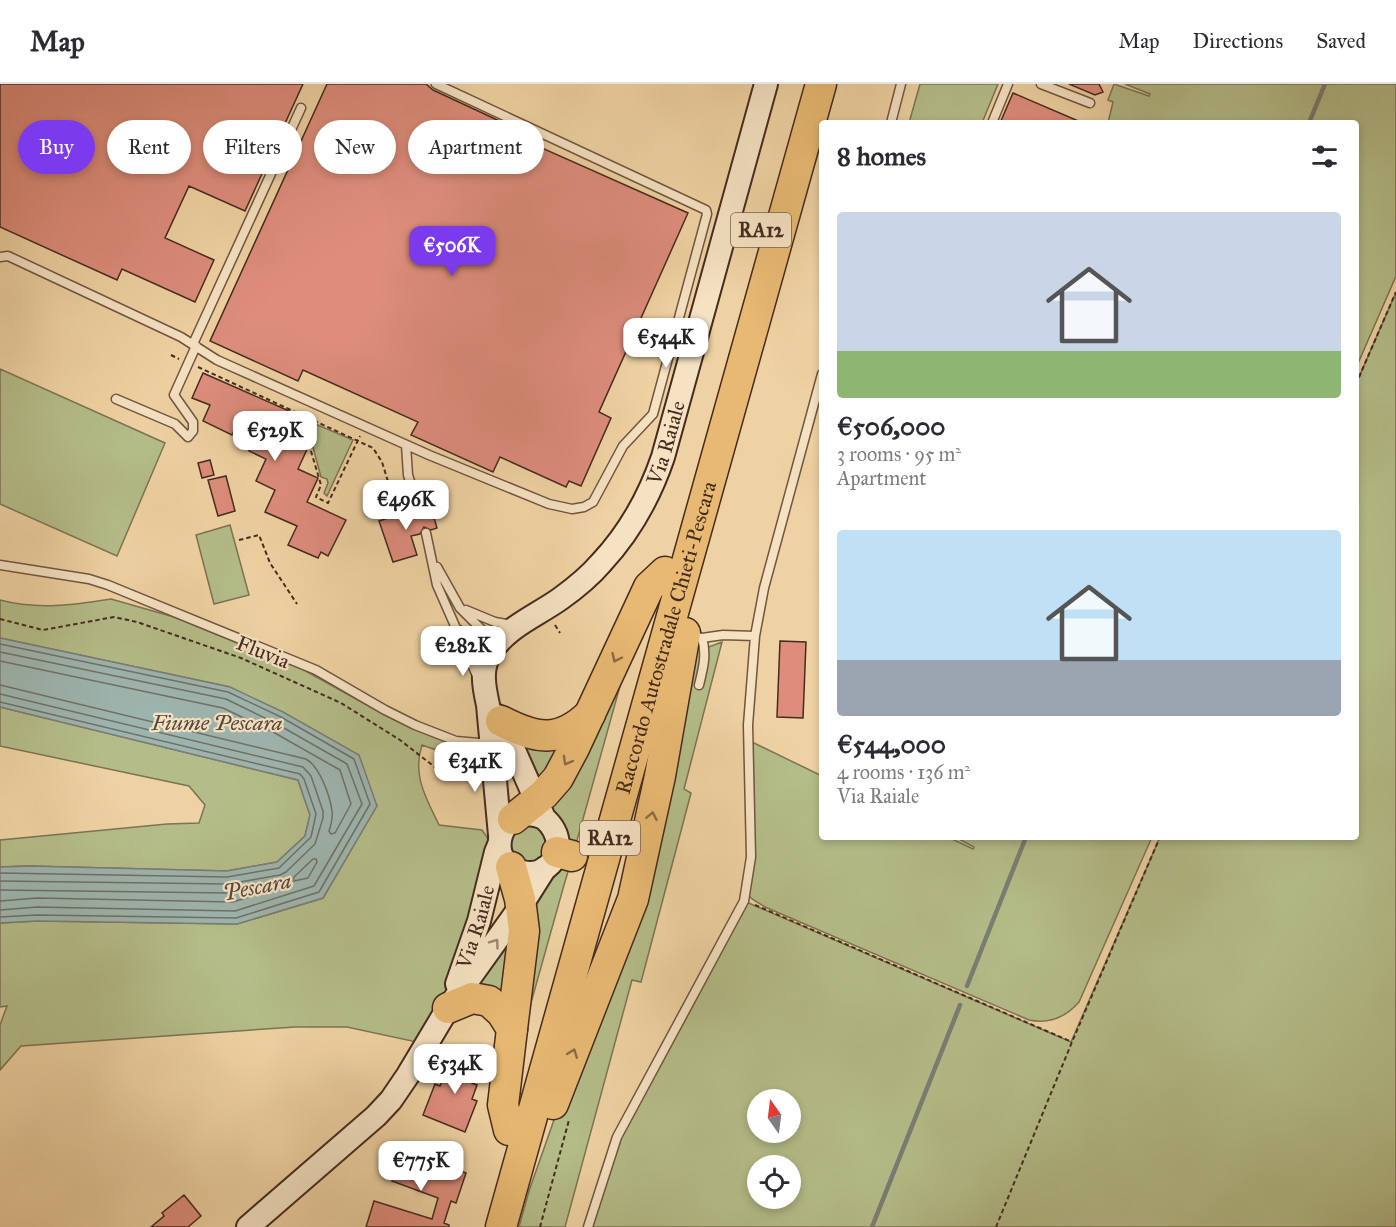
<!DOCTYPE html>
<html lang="en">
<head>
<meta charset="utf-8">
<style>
  body { margin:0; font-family:"IM FELL Great Primer",serif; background:#f2f2f3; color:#2b2b33; height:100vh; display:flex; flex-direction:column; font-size:22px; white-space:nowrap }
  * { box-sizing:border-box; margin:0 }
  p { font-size:20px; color:#7c7c81 }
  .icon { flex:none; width:33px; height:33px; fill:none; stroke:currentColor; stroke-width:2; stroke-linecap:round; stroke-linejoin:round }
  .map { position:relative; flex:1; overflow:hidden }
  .panel { position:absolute; left:819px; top:36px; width:540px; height:720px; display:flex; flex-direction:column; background:#fff; border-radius:6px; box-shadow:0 3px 9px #0003 }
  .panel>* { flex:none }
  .banner { position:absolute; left:18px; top:36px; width:570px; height:54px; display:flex; gap:12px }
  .needle { width:39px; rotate:346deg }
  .tools { position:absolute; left:747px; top:1005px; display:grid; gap:12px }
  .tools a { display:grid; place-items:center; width:54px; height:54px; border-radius:50%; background:#fff; box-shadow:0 3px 9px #0003; font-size:30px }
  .price { position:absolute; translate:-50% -51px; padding:0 14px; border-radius:12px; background:#fff; color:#222; font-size:20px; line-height:39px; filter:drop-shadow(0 2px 3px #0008) }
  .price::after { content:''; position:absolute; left:50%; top:36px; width:18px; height:14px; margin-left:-9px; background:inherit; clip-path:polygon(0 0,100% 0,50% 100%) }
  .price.current { background:#7c3aed; color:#fff }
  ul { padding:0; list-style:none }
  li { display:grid; align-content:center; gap:12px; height:318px; padding:0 18px }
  li span { display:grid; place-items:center; height:186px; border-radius:6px; color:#555 }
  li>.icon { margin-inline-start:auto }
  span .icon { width:108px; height:108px; fill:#fffc; stroke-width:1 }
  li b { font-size:26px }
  h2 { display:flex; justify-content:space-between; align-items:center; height:72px; padding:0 18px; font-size:26px }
  .pill { padding:0 21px; border-radius:27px; background:#fff; box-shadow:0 3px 9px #0003; font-size:21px; line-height:54px }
  .pill.current { background:#7c3aed; color:#fff }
  header { display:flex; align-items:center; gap:36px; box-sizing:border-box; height:84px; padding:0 30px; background:#fff; border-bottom:2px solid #e1e1e2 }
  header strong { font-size:28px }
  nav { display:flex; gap:33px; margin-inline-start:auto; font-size:21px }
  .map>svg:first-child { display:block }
  .green { fill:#b4bd89; stroke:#7c7454; stroke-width:1.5; fill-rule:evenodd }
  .water { fill:#9db5af; stroke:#7a7e75; stroke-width:1.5 }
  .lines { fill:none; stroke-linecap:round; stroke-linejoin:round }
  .shore { stroke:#717067; stroke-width:1.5 }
  .stream { stroke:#7a7e75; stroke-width:4.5 }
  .building { fill:#de8d7c; stroke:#452b1f; stroke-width:1.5 }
  .lane-casing { stroke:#705540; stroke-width:11 }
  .secondary-casing { stroke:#452b1f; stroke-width:26 }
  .highway-casing { stroke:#452b1f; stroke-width:33 }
  .path { stroke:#452b1f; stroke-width:2; stroke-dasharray:4.5 3; stroke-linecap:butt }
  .lane { stroke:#f5e2c3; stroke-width:8 }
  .secondary { stroke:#f5e2c3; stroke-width:22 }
  .highway { stroke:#e8b972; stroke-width:30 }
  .oneway { stroke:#8e6b44 }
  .oneway2 { stroke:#9d8671 }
  .labels { text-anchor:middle; stroke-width:4.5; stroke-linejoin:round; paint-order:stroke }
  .shield { fill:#f5e2c3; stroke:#7a6250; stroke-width:1.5 }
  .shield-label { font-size:20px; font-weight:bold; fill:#452b1f }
  .street-label { font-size:21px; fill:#452b1f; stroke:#f5e2c3 }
  .water-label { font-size:22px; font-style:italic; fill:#57473c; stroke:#f5e2c3 }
</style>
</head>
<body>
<header>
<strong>Map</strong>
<nav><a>Map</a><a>Directions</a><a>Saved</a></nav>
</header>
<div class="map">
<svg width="1396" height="1143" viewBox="0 0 1396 1143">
  <rect width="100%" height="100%" fill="#efd2a3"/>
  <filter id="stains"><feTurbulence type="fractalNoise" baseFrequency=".00333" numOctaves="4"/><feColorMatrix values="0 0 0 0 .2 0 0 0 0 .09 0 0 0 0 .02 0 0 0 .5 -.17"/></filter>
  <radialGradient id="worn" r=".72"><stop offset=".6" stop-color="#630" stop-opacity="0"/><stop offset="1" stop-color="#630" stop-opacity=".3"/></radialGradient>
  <!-- green -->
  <path class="green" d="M920 0H998L982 39H909Z
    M1114 0 1149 12 1150 10 1125 0H1396V192L1356 284V39H1108L1113 18 1108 16Z
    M1396 208V1143H588L617 1053 744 817 1071 958 1160 753H1356V300ZM758 1016H790V1048H758ZM758 1082H790V1114H758Z
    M0 285 165 359 117 472 0 420Z
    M309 339H313L353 356 327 412 324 409 328 399 327 395 321 393 308 345Z
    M230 441 249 511 214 520 196 451Z
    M111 515 174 533 302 585 385 631 461 664 472 667 471 673 459 674 422 661C412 691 426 714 439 741L482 746 489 756 477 817 451 898 421 959 347 943H295L21 962 0 986V941L7 922 0 923V839L37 837 237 840 323 814 377 721 230 603 0 554V516C37 526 74 521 111 515Z
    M722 558 684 705 691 709 641 898 632 896 565 1143H519L529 1107 555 1033 695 564 701 566Z
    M627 577 576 760 567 759 547 718Z
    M0 623 298 696 310 731 305 752 277 778 227 787 29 782 0 783V756L167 740 199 739 205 721 189 702 0 662Z
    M511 649 565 653 539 707Z
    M750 657 822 692V753H948L973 765 974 763 955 753H1152L1079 918C1066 933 1049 940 1029 936L765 823 752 815 747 810Z
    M522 739 541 744 547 756 545 769 541 774 529 779 511 771 508 752Z
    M570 781 564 801 515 976 527 825 557 783Z
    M517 837 508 927 473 908Z"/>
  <!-- water -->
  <path class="water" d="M0 554 230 603 283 628 359 671 377 722 323 814 237 840 37 837 0 839V783L29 782 227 787 277 778 305 752 310 731 298 696 0 623Z"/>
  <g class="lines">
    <!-- shore -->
    <path class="shore" d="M0 560 228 608 281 633 354 675 370 720 319 808 236 834 37 831 0 833
      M0 568 226 615 277 640 347 680 362 720 314 802 235 827 37 823 0 826
      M0 577 223 624 273 648 340 686 351 720 335 749 331 750 329 747C331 741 333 734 332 727 330 712 320 683 306 675L0 601
      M0 610 303 683 311 692 323 727V734L315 760 286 788 280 791 228 800 0 797
      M0 618 300 690 304 695 316 730 311 753 279 784 227 793 0 789
      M313 775H316L317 778 308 794 294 797V793Z
      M0 806 228 809 257 805 260 808 258 810 233 818 37 814 0 817"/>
    <!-- stream -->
    <path class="stream" d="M1309 39 1325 0
      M967 902 1026 753
      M872 1143 960 921"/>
  </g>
  <!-- building -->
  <path class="building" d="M0 0H303L245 127 189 102 165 154 214 176 195 218 122 185 117 196 0 143Z
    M327 0H426L433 6 538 55 535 61 688 129 599 328 611 334 581 402 569 397 566 403 500 373 493 388 411 351 418 338 303 286 298 297 210 257Z
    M1069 0H1099L1103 8 1095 11Z
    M1013 9 1083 39H1000Z
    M203 289 298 331 288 354 308 363 298 385 318 394 307 418 346 436 328 472 321 468 318 474 288 461 297 442 265 428 275 406 256 397 266 375 249 367 260 344 239 334 232 351 203 337 210 321 192 314Z
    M210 376 214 391 202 394 198 379Z
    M226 392 235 427 218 432 208 396Z
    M430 420 437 444 431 446 424 443 420 450 411 452 417 471 393 478 379 437 412 426 416 429H420L424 422Z
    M780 557 806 558 803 634 777 633Z
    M469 969 477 975 479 984 472 999 477 1001 472 1015 477 1017 465 1048 423 1031 435 1000 440 1002 445 989 449 990 457 973 462 970Z
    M411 1063 439 1073 437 1079 466 1089 456 1119 451 1117 444 1139 449 1141V1143H366L374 1117 432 1135 438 1114 392 1097 396 1085 403 1087Z
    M184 1111 201 1132 188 1143H151L164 1132 162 1129Z"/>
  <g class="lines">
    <!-- lane casing -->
    <g class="lane-casing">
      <path id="lane" d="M1041 0 1090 19
        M891 39 901 0
        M992 39 1008 0
        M0 173 8 172 181 253 217 276 429 371 549 420 572 425 584 423 593 418 623 362 653 330 707 130 706 126 436 0
        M193 260 301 24
        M116 315 175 340 188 353 193 347V338L174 311 196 262
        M406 361 408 391 418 423
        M426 449 437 501 477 592
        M0 481 89 495 108 501 316 586 385 626 415 641 456 657 490 660
        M437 483 460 524 482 546 489 565
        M466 526 495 538 513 541
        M459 546 474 560 490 568
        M691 552 702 554C707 570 703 585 699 601
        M702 554 723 551 755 552
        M588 1143 617 1053 744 817 751 773 748 641 755 552 764 504 822 290"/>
    </g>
    <!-- secondary casing -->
    <g class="secondary-casing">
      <g id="secondary">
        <path d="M497 632 501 637 544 734C560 748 565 772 544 785 538 789 530 790 522 788 481 779 501 714 544 734"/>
        <path id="s1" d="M500 751 488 621C484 603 480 584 491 568 507 543 536 532 560 515 574 505 589 493 601 479 630 448 649 414 663 373L766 0"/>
        <path id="s2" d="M457 900 479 837 496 768 499 761"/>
        <path d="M248 1143 376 1032 391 1016 408 991 448 924 521 822 545 784"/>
      </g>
    </g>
    <!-- highway casing -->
    <g class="highway-casing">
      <g id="highway">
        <path d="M501 637C536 655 559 660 590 630"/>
        <path d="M513 735 544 710 558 694 574 664 649 503 665 488"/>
        <path d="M557 768 572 772"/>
        <path d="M511 783 520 815 524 847 512 945"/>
        <path d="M448 924 472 914 489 917 502 929 512 945 503 1021 509 1046"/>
        <path d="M553 1020 633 815 660 692 685 549"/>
        <path id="s3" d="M501 1143 821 0"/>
      </g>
    </g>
    <!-- path -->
    <path class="path" d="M171 271 179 275
      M198 283 373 364 382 378 398 430
      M1356 300 1396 208
      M297 352 308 357 321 401 316 413 328 419 360 352
      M296 357 307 331
      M397 426 403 424
      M239 456 259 451 270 479 297 520
      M0 535 43 546 114 533 137 538 241 574 341 619 400 656 445 691H477
      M555 541 560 549
      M431 562 446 547
      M755 821 1072 958
      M540 1143 569 1036
      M996 1143 1072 958 1160 753"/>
    <!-- lane -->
    <use href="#lane" class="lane"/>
    <!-- secondary -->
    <use href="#secondary" class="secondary"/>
    <!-- highway -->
    <use href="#highway" class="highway"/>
  </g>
  <!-- one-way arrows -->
  <defs><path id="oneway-chevron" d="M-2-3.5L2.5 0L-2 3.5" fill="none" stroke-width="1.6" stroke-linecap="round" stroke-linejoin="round" transform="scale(1.5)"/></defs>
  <g class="oneway">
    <use href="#oneway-chevron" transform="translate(616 574) rotate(115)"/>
    <use href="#oneway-chevron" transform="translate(567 677) rotate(119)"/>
    <use href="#oneway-chevron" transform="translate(652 732) rotate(-79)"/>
    <use href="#oneway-chevron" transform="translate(573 969) rotate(-69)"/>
  </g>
  <use class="oneway2" href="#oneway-chevron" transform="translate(495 859) rotate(-54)"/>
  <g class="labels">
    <!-- shield labels -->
    <g class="shield">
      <rect x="731" y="129" width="60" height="34" rx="4.5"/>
      <rect x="580" y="737" width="60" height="34" rx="4.5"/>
    </g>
    <g class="shield-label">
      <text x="761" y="153">RA12</text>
      <text x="610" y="761">RA12</text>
    </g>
    <!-- street labels -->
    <g class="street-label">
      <text dy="7" stroke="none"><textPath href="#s1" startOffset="466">Via Raiale</textPath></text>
      <text dy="7" stroke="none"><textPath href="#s3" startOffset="612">Raccordo Autostradale Chieti-Pescara</textPath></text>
      <text transform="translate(263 568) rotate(22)" y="7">Fluvia</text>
      <text dy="7" stroke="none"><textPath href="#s2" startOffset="60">Via Raiale</textPath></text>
    </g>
    <!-- water labels -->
    <g class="water-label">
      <text x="217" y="646">Fiume Pescara</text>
      <text transform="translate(257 802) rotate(-11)" y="8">Pescara</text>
    </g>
  </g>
  <rect width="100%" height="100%" filter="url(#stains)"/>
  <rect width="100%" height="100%" fill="url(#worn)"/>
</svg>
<div class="tools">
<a><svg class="needle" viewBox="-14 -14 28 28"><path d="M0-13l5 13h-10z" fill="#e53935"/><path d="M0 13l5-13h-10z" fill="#7c7c81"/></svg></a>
<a><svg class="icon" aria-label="locate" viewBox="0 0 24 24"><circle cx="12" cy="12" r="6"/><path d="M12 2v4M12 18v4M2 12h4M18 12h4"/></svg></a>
</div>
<b class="price current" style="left:452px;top:193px">€506K</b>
<b class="price" style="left:666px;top:285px">€544K</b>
<b class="price" style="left:275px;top:378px">€529K</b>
<b class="price" style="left:406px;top:447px">€496K</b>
<b class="price" style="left:463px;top:593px">€282K</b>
<b class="price" style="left:475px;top:709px">€341K</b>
<b class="price" style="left:455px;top:1011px">€534K</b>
<b class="price" style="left:421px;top:1108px">€775K</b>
<div class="banner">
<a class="pill current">Buy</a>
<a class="pill">Rent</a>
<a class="pill">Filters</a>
<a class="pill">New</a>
<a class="pill">Apartment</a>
</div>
<section class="panel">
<h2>8 homes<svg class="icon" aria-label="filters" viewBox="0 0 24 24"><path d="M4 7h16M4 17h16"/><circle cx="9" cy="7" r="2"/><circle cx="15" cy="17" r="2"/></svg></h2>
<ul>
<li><span style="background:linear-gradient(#c9d6e8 75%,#8fb573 0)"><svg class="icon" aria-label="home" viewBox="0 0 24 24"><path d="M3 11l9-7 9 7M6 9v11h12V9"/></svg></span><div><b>€506,000</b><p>3 rooms · 95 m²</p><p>Apartment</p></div></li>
<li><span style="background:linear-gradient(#bfe0f5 70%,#9aa5b1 0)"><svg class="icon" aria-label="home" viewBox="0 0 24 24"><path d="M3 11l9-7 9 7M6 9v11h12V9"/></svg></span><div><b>€544,000</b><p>4 rooms · 136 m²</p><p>Via Raiale</p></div></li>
</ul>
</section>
</div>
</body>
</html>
